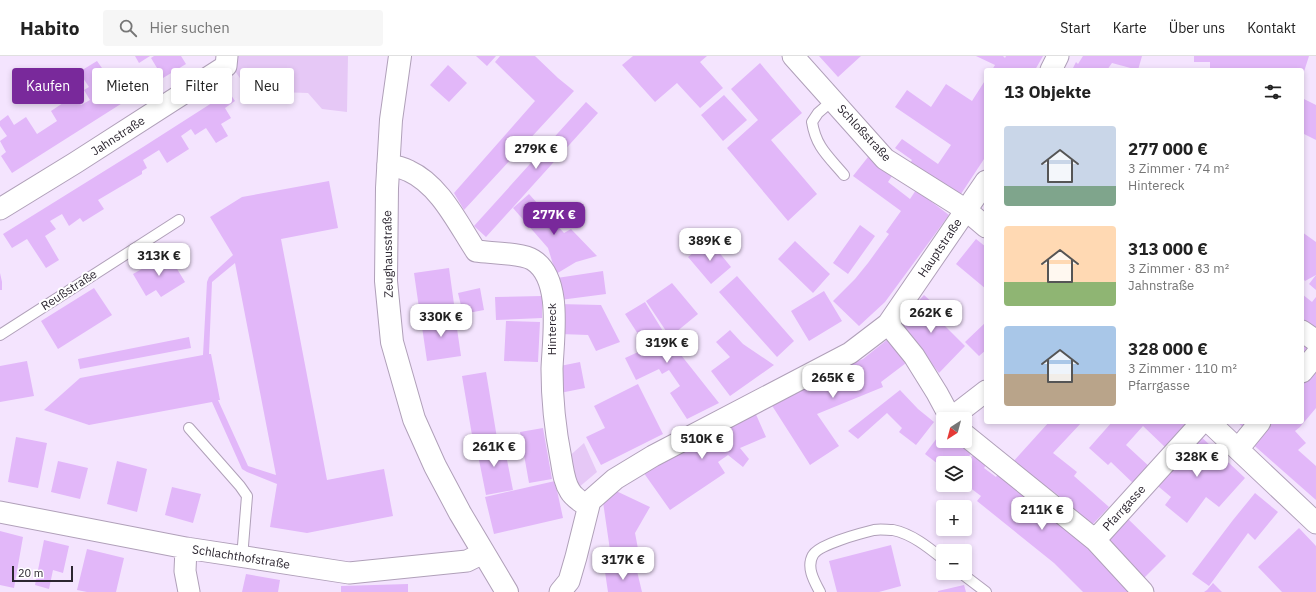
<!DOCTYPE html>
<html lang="de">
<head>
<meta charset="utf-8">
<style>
  body { margin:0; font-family:"IBM Plex Sans",sans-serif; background:#f6f6f6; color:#222; height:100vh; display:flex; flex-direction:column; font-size:15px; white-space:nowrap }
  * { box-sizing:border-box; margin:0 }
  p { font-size:13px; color:#767676 }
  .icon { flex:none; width:22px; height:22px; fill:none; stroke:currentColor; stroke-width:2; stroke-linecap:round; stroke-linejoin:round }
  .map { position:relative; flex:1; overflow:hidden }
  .details { position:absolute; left:984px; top:12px; width:320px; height:356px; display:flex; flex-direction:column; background:#fff; border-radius:4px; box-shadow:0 2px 6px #0003 }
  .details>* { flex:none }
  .guide { position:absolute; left:12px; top:12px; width:380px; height:36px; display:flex; gap:8px }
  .needle { width:26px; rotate:216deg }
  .controls { position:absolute; left:936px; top:356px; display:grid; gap:8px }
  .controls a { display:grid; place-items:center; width:36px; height:36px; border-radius:4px; background:#fff; box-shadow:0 2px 6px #0003; font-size:20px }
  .scale { position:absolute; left:12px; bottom:10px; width:61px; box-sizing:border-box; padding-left:4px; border:2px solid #2c2630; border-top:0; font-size:11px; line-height:14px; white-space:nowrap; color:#2c2630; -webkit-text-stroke:3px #fff; paint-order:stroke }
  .price { position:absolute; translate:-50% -34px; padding:0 9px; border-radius:8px; background:#fff; color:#222; font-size:13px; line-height:26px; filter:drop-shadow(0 1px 2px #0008) }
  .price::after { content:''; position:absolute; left:50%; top:24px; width:12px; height:9px; margin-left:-6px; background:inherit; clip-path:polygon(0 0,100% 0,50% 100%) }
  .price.active { background:#79299b; color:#fff }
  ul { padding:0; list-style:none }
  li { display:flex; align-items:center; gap:12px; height:100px; padding:0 20px }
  li span { display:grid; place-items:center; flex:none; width:112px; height:80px; border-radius:4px; color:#555 }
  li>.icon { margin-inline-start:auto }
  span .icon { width:48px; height:48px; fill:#fffc; stroke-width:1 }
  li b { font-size:17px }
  h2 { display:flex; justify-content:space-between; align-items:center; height:48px; padding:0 20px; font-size:17px }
  .tag { padding:0 14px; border-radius:4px; background:#fff; box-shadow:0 2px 6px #0003; font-size:14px; line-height:36px }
  .tag.active { background:#79299b; color:#fff }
  header { display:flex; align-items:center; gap:24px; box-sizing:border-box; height:56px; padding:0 20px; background:#fff; border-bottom:1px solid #e0e0e0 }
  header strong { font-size:19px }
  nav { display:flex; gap:22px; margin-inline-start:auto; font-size:14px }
  .search { width:280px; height:36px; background:#f6f6f6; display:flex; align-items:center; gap:10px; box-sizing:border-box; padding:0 14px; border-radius:4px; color:#767676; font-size:15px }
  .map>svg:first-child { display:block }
  .green { fill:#e6c8f6 }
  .building { fill:#e2b7f9; fill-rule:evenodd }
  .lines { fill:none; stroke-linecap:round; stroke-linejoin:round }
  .service-casing { stroke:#b0a0b9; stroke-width:12 }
  .minor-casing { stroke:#b0a0b9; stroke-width:23 }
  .tertiary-casing { stroke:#b0a0b9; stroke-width:24 }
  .service { stroke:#fff; stroke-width:10 }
  .minor { stroke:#fff; stroke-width:21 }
  .tertiary { stroke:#fff; stroke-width:22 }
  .labels { text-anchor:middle; stroke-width:4; stroke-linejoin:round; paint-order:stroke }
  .street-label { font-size:12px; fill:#2c2630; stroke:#fff }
</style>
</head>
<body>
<header>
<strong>Habito</strong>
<div class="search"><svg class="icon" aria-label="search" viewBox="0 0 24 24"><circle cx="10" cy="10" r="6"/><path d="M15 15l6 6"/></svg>Hier suchen</div>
<nav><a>Start</a><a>Karte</a><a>Über uns</a><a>Kontakt</a></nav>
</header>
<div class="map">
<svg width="1316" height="536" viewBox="0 0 1316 536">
  <rect width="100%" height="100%" fill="#f4e4fe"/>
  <!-- green -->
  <path class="green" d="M237 0H348L347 56 322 53 308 37 249 35 235 15Z
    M584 387 597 416 578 432 565 404Z"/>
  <!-- building -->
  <path class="building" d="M135 0H150L139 7Z
    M154 0H181L186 8 163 22 151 2Z
    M476 0H496L487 10Z
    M500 0H535L558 22 574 35 464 154 454 137 535 45 495 6Z
    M633 0H707L700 6 723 32 700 52 677 27 655 46 622 9Z
    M819 0H861L838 21Z
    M976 0H1003L1005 2 1006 0H1043L1035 14H992L995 9Z
    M1083 0H1142L1138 14 1112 7 1107 14H1072L1076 6 1078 8Z
    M1194 0H1309L1302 22V14H1210V6H1194Z
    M97 5 109 22 119 15 127 27 138 19 146 32 12 117 1 100 6 96 0 85 7 80 0 70V65L8 59 14 69 26 61 37 78 57 65 51 55 63 47 75 40 81 49 90 44 84 34 89 31 79 16Z
    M760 7 802 57 771 84 817 138 788 165 727 92 758 64 731 33Z
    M448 9 467 27 449 46 430 29Z
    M986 23V100L957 144 907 112 912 104 895 92 902 83 938 108 951 89 895 51 907 34 931 51 946 28 972 45Z
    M229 36 235 45 225 52 231 62 221 68 228 80 216 87 206 72 195 79 191 73 181 80 189 93 167 107 159 94 143 104 147 112 142 115V118L98 144 104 153 83 166 80 162 69 170 62 158 50 165 56 173 45 180 59 204 46 212 27 183 12 192 3 178 143 91Z
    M724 39 747 64 723 85 701 59Z
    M1302 42 1316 49V84L1302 77Z
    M586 46 598 57 486 181 474 170Z
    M868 101 892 120 888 126 910 143 916 134 949 159 885 246 859 270 833 245 855 223 868 207 889 178 886 176 901 155 853 120Z
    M329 125 338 172 281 183 327 424 384 413 393 460 307 477 270 471 277 428 247 416 242 413 212 346 89 369 44 354 80 322 203 299 207 226 209 221 233 199 210 161 242 141ZM235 207 276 419 248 410 218 344H220L211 298H209L212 226Z
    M529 138 564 177 571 173 597 200 576 206 556 218 548 192 513 152Z
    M860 169 875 180 848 218 833 207Z
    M1302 176 1316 186V219L1305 225 1302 221Z
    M976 183 986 191V233L956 208Z
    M709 184 731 211 711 228 688 201Z
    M795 185 830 218 813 237 778 203Z
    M168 198 185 226 161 241 156 234 146 240 133 218Z
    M449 212 454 248 419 252 414 217Z
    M603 215 606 238 560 244 557 222Z
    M0 217 2 226V234H0Z
    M1316 219V234L1309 228Z
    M737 220 794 285 777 301 719 236Z
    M672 227 698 258 670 281 646 245Z
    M94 232 112 259 58 293 41 265Z
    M480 232 484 254 463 258 458 237Z
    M824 235 842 265 809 285 791 255Z
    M1302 238 1312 246 1316 241V274L1302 263Z
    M924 239 943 256 937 262 965 290 939 317 915 287 897 268Z
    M542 240V262L496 264 495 241Z
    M645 246 666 280 719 347 687 363 670 337 680 330 669 314 662 318 659 313 636 324 625 302 647 292 625 258Z
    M558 248 601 249 620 286 596 295 588 279 560 278Z
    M455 259 461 300 427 305 421 264Z
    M506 265 540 266 538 306 504 305Z
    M986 266V294L979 300 965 286Z
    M730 274 743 288 774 309 730 340 711 315 730 301 716 286Z
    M189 281 191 292 80 313 78 303Z
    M888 283 906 307 881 326 883 331 817 358 839 390 810 409 771 348 829 317 863 303Z
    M1302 283 1315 293 1302 310Z
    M27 305 34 340 0 346V310Z
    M580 306 585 332 560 337 555 311Z
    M1316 308V352L1300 371 1295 375 1306 387 1298 394 1316 410V444L1249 385 1266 366H1302V327Z
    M486 316 497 382 473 385 462 320Z
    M638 328 663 378 601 409 586 381 605 372 594 350Z
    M900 334 918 353 934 366 916 389 899 376 902 372 887 357 858 383 848 375Z
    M754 354 766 381 740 392 749 403 743 411 728 399 718 406 725 417 670 454 641 413Z
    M1049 366H1082L1053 397 1077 416 1074 420 1109 451 1092 469 1058 439 1012 407Z
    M1112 366H1184L1189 371 1167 393 1143 370 1126 389 1152 413 1136 430 1111 406 1108 409 1089 392Z
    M1237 366H1249L1244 372Z
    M543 372 552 423 529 427 520 376Z
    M943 374V385H957L971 398 963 407H953L945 401 938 408 925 398Z
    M1196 376 1245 422 1219 451 1206 441 1187 467 1165 449 1171 441 1153 426Z
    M16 381 47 387 38 432 8 426Z
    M503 384 513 434 486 439 476 389Z
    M973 399 986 409 984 412 996 421 998 418 1053 458 1135 536H1083L1054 507 977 445 981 440 965 428V409Z
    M58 405 88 412 80 443 51 436Z
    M117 405 147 413 137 456 107 448Z
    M555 425 563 462 494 478 485 441Z
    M947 429H961L956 436Z
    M172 431 201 438 193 467 165 459Z
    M614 434 650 451 635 477 639 498 611 501 603 446Z
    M1255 437 1278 456 1255 484 1248 477 1209 530 1192 518 1233 464Z
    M1124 459 1166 500 1142 524 1101 483Z
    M1299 472 1316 490V536H1282L1258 511Z
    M0 475 23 481 14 532 0 529Z
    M44 484 69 490 63 517 53 514 49 533 35 529Z
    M891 489 901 530 879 536H837L829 505Z
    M87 493 124 502 116 536H87L77 534Z
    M636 511 642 536H608L605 516Z
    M246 518 280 524 278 536H242Z
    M1213 527 1222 536H1204L1207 534Z
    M408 528V536H341V530Z
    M964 529 966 536H938V535Z"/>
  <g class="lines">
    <!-- service casing -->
    <g class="service-casing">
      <path id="service" d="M833 44 818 57 812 66C816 91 828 100 844 119
        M0 279 179 164
        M189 372 240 430 247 440 242 502
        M961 517 986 536
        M820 536C814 525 806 511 813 499 819 488 862 477 874 474 880 473 887 474 893 474 912 478 928 491 943 503"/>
    </g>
    <!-- minor casing -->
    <g class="minor-casing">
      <path id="minor" d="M793 0 885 103 966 154 986 171
        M1051 14 1058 0
        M388 109C395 110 403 112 409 115 440 129 458 168 476 195 490 197 522 197 533 204 563 223 553 282 552 313 552 343 555 373 561 403 563 414 564 426 570 435 574 442 582 446 588 451
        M0 153 75 107 226 10 227 0
        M888 268 914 300 937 337 951 363
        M1302 275 1316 285
        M1302 316 1316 299
        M951 362 986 335
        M1209 366 1316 467
        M965 379 1095 484 1143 536
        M1238 393 1260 366
        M0 456 186 492 349 517 467 505 483 497
        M1095 484 1202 366
        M186 492 185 515 189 536
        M560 536 569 525 576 501 590 445 615 423 653 400 850 297 888 268 986 125"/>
    </g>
    <!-- tertiary casing -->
    <g class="tertiary-casing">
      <path id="tertiary" d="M400 0 391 64 387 132 386 225 392 286 414 363 435 410 460 457 507 536"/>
    </g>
    <!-- service -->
    <use href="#service" class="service"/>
    <!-- minor -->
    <use href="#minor" class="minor"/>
    <!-- tertiary -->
    <use href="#tertiary" class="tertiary"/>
  </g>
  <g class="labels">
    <!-- street labels -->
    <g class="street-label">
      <text transform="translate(864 77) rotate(47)" y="4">Schloßstraße</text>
      <text transform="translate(118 80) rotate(-33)" y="4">Jahnstraße</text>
      <text transform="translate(940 192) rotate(-56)" y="4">Hauptstraße</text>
      <text transform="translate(388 198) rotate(-91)" y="4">Zeughausstraße</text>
      <text transform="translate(69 234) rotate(-33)" y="4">Reußstraße</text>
      <text transform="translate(552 273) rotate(-90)" y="4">Hintereck</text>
      <text transform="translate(1124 452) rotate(-48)" y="4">Pfarrgasse</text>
      <text transform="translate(241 501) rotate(9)" y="4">Schlachthofstraße</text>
    </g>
  </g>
</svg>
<div class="controls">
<a><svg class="needle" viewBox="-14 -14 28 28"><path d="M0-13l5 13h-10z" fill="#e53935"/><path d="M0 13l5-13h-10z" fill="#767676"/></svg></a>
<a><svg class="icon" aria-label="layers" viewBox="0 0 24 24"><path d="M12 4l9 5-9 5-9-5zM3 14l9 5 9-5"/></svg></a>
<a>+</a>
<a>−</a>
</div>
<div class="scale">20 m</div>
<b class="price" style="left:536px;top:114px">279K €</b>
<b class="price active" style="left:554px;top:180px">277K €</b>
<b class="price" style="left:710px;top:206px">389K €</b>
<b class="price" style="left:159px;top:221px">313K €</b>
<b class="price" style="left:931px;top:278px">262K €</b>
<b class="price" style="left:441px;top:282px">330K €</b>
<b class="price" style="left:667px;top:308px">319K €</b>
<b class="price" style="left:833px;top:343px">265K €</b>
<b class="price" style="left:702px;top:404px">510K €</b>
<b class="price" style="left:494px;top:412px">261K €</b>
<b class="price" style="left:1197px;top:422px">328K €</b>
<b class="price" style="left:1042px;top:475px">211K €</b>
<b class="price" style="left:623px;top:525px">317K €</b>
<div class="guide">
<a class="tag active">Kaufen</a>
<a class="tag">Mieten</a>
<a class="tag">Filter</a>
<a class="tag">Neu</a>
</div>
<section class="details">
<h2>13 Objekte<svg class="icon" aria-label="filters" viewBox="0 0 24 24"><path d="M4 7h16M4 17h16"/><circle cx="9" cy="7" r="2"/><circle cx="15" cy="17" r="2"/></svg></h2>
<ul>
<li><span style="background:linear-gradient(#c9d6e8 75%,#7fa58c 0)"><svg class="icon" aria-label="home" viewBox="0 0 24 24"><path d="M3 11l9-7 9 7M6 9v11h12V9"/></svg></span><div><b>277 000 €</b><p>3 Zimmer · 74 m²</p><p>Hintereck</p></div></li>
<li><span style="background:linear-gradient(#ffd9b3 70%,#8fb573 0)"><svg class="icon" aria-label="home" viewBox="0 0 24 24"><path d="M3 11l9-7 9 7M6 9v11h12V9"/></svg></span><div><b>313 000 €</b><p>3 Zimmer · 83 m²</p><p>Jahnstraße</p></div></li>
<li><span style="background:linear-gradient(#a9c7e8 60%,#b9a48a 0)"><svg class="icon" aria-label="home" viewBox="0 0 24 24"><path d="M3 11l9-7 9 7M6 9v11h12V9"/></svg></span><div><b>328 000 €</b><p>3 Zimmer · 110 m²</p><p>Pfarrgasse</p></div></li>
</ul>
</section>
</div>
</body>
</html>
